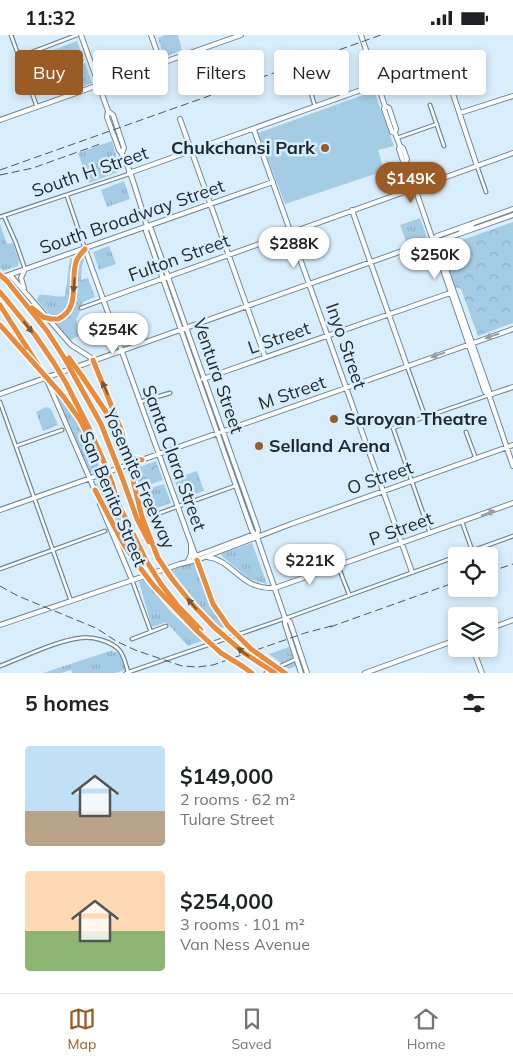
<!DOCTYPE html>
<html lang="en">
<head>
<meta charset="utf-8">
<style>
  body { margin:0; font-family:Mulish,sans-serif; background:#f6f6f6; color:#202124; height:100vh; display:flex; flex-direction:column; font-size:19px; white-space:nowrap }
  * { box-sizing:border-box; margin:0 }
  p { font-size:16px; color:#757577 }
  .icon { flex:none; width:28px; height:28px; fill:none; stroke:currentColor; stroke-width:2; stroke-linecap:round; stroke-linejoin:round }
  .map { position:relative; height:638px; overflow:hidden }
  .drawer { display:flex; flex-direction:column; background:#fff; flex:1 }
  .drawer>* { flex:none }
  .guide { position:absolute; left:15px; top:15px; width:484px; height:45px; display:flex; gap:10px }
  .tools { position:absolute; left:448px; top:512px; display:grid; gap:10px }
  .tools a { display:grid; place-items:center; width:50px; height:50px; border-radius:5px; background:#fff; box-shadow:0 2px 8px #0003; font-size:25px }
  .price { position:absolute; translate:-50% -42px; padding:0 11px; border-radius:18px; background:#fff; color:#222; font-size:16px; line-height:32px; filter:drop-shadow(0 1px 2px #0008) }
  .price::after { content:''; position:absolute; left:50%; top:30px; width:15px; height:11px; margin-left:-8px; background:inherit; clip-path:polygon(0 0,100% 0,50% 100%) }
  .price.on { background:#9b5b25; color:#fff }
  ul { padding:0; list-style:none }
  li { display:flex; align-items:center; gap:15px; height:125px; padding:0 25px }
  li span { display:grid; place-items:center; flex:none; width:140px; height:100px; border-radius:5px; color:#555 }
  li>.icon { margin-inline-start:auto }
  span .icon { width:60px; height:60px; fill:#fffc; stroke-width:1 }
  li b { font-size:21px }
  h2 { display:flex; justify-content:space-between; align-items:center; height:60px; padding:0 25px; font-size:21px }
  .tag { padding:0 18px; border-radius:5px; background:#fff; box-shadow:0 2px 8px #0003; font-size:18px; line-height:45px }
  .tag.on { background:#9b5b25; color:#fff }
  .status { display:flex; justify-content:space-between; align-items:center; height:35px; padding:0 25px; background:#fff; direction:ltr }
  .status svg { height:14px; fill:currentColor }
  .tabs { display:flex; justify-content:space-around; align-items:center; height:70px; border-top:1px solid #e0e0e0; background:#fff; font-size:14px; color:#757577 }
  .tabs a { display:grid; justify-items:center; gap:2px }
  .tabs .on { color:#9b5b25 }
  .map>svg:first-child { display:block }
  .grass { fill:url(#grass-tufts) }
  .park { fill:url(#park-crowns) }
  .pitch { fill:#a5cce5 }
  .lines { fill:none; stroke-linecap:round; stroke-linejoin:round }
  .street-casing { stroke:#6d8798; stroke-width:5 }
  .secondary-casing { stroke:#6d8798; stroke-width:6 }
  .highway-casing { stroke:#fff; stroke-width:8 }
  .street { stroke:#fff; stroke-width:2.5 }
  .secondary { stroke:#fff; stroke-width:4 }
  .highway { stroke:#e88b3d; stroke-width:5 }
  .rail { stroke:#4b5962; stroke-width:1; stroke-dasharray:8 4; stroke-linecap:butt }
  .secondary-bridge-casing { stroke:#6d8798; stroke-width:6; stroke-linecap:butt }
  .highway-bridge-casing { stroke:#fff; stroke-width:8; stroke-linecap:butt }
  .secondary-bridge { stroke:#fff; stroke-width:4 }
  .highway-bridge { stroke:#e88b3d; stroke-width:5 }
  .oneway { fill:#785535 }
  .oneway2 { fill:#999ea1 }
  .poi-dot { fill:#9b5b25; stroke:#d8eefd; stroke-width:2 }
  .labels { text-anchor:middle; stroke-width:5; stroke-linejoin:round; paint-order:stroke }
  .poi-label { font-size:18px; font-weight:bold; fill:#1d282f; stroke:#d8eefd; text-anchor:start }
  .street-label { font-size:18px; fill:#1d282f; stroke:#d8eefd }
</style>
</head>
<body>
<div class="status"><b>11:32</b><svg viewBox="0 0 49 12"><path d="M0 12V9h3v3zM5 12V6h3v6zM10 12V3h3v9zM15 12V0h3v12zM26 1h20v11H26zM47 4h2v5h-2z"/></svg></div>
<div class="map">
<svg width="513" height="638" viewBox="0 0 513 638">
  <defs>
    <pattern id="grass-tufts" width="24" height="20" patternUnits="userSpaceOnUse" patternTransform="scale(1.25)"><rect width="24" height="20" fill="#a5cce5"/><path d="M3 7l-1-3M5 7V3M7 7l1-3M15 17l-1-3M17 17v-4M19 17l1-3" fill="none" stroke="#8eafc5"/></pattern>
    <pattern id="park-crowns" width="20" height="18" patternUnits="userSpaceOnUse" patternTransform="scale(1.25)"><rect width="20" height="18" fill="#a5cce5"/><path d="M2 6a3 3 0 1 1 6 0M12 15a3 3 0 1 1 6 0" fill="none" stroke="#8eafc5"/></pattern>
  </defs>
  <rect width="100%" height="100%" fill="#d8eefd"/>
  <!-- grass -->
  <path class="grass" d="M165 0H178L182 15 164 22 158 3Z
    M77 6 84 26 48 38 42 19Z
    M430 15 433 25 430 24 427 27 398 37 396 36 382 43 378 33Z
    M107 20 114 39 102 43 95 24Z
    M85 28 92 48 69 56 62 36Z
    M112 106 120 134 118 137 89 148 78 118Z
    M124 146 130 164 107 172 101 155Z
    M420 183 427 202 407 209 400 190Z
    M0 189 7 209 13 208 19 226 18 231 3 236 0 233Z
    M109 211 116 229 99 235 93 217Z
    M72 223C73 233 72 269 65 275 62 279 56 281 51 281L37 265 39 260C48 259 56 263 65 261L70 224Z
    M83 223 84 225 82 231 81 245 88 243 95 262 83 267 79 279 76 284 81 300 68 306 54 287C58 285 66 283 69 280 77 271 76 238 79 225Z
    M53 352 78 386 101 435 90 438Z
    M46 372 51 374 58 390 43 396 36 377Z
    M197 436 204 456 181 464 174 444Z
    M105 443 129 504 143 528 140 529 121 499 96 451 97 448Z
    M164 449 171 468 151 475 144 455Z
    M252 508 267 549 249 544 222 521 221 519Z
    M194 527 208 564 226 592 221 593 202 574 171 535Z
    M144 545 171 577 202 606 188 611 166 587 152 592 139 547Z
    M289 612 296 631 289 634 269 619Z
    M113 615V617H116L120 619 125 635 115 638H72L71 635 61 638H43Z"/>
  <!-- park -->
  <path class="park" d="M513 187V288L478 301 461 254 455 252C450 240 448 227 445 214L448 210Z
    M156 426 163 445 140 453 134 434Z"/>
  <!-- pitch -->
  <path class="pitch" d="M374 56 394 111 378 115 384 136 285 169 258 98Z"/>
  <g class="lines">
    <!-- street casing -->
    <g class="street-casing">
      <path id="street" d="M11 0 37 72
        M19 22 77 0
        M307 46 315 71
        M430 70 444 111
        M397 103 437 89
        M477 131 486 157
        M67 161 85 214
        M4 181 16 208 25 234
        M0 182 129 139
        M81 273 103 265
        M407 331 425 381
        M0 367 71 566
        M140 367 170 358
        M466 397 476 424
        M16 411 62 395
        M157 479 235 451
        M462 487 472 515
        M430 498 393 393 489 360
        M338 531 349 559
        M0 534 105 496
        M132 545 151 597
        M132 604 166 591
        M0 631C24 622 56 606 80 603 92 601 112 606 120 616 124 621 126 630 128 637
        M126 638 292 581 513 501
        M266 638 296 624"/>
    </g>
    <!-- secondary casing -->
    <g class="secondary-casing">
      <path id="secondary" d="M81 0 108 76 107 82 119 115C128 123 142 176 147 191L146 196 252 496 257 502 285 583 290 587 307 638
        M151 0 161 28
        M361 0 385 71 389 73 396 94 395 98 400 111 403 113 407 124 406 127 485 357 489 360
        M105 48 241 0
        M385 71 384 74 392 97 395 98
        M108 76 113 80 124 113 122 118
        M460 78 513 61
        M180 84 265 322
        M0 85 93 52
        M254 95 412 537
        M400 111 399 114 403 126 406 127
        M129 138 361 55 398 45 443 29 477 131
        M352 175 407 331
        M147 191 151 194 258 495 257 501
        M461 196 471 192 473 188
        M433 205 439 206 513 180
        M85 214 197 525
        M442 231 446 234 489 356V360L513 431
        M10 240 71 310 90 322 93 325
        M0 243 273 147
        M24 253 21 243 25 234
        M103 265 513 118
        M203 344 453 257
        M47 345 96 458
        M0 359 433 205 437 201 513 174
        M489 360 513 352
        M100 469 132 545
        M0 475 513 294
        M193 522 249 501 257 502
        M207 522C234 525 239 555 275 553L513 468
        M188 526 191 519V510
        M285 583V589L301 638
        M0 590 180 529 197 525 291 489 513 410
        M489 594 513 585
        M473 614 482 638
        M365 638 456 605"/>
    </g>
    <!-- highway casing -->
    <g class="highway-casing">
      <path id="highway" d="M7 246 47 296 65 324
        M0 257 35 300 54 328
        M0 270 42 336
        M32 273 43 282
        M58 284C81 274 70 246 76 227 77 222 82 218 85 214
        M0 290 24 317
        M93 325 122 397
        M82 341 108 380 128 420 133 423 142 425
        M76 344 101 389 114 422
        M66 348 90 395 104 427
        M63 361 80 385 94 412
        M132 441 142 482 158 523
        M123 445 137 484 149 507
        M112 448 118 468 147 527
        M95 455 124 510 138 530
        M197 525 213 569 228 591
        M172 544 193 570 214 592
        M161 549 178 571 201 595
        M154 551 197 596
        M242 631 252 638"/>
    </g>
    <!-- street -->
    <use href="#street" class="street"/>
    <!-- secondary -->
    <use href="#secondary" class="secondary"/>
    <!-- highway -->
    <use href="#highway" class="highway"/>
    <!-- rail -->
    <path class="rail" d="M0 135 381 0
      M0 140 33 133 103 108
      M489 537 513 529
      M0 551 18 561 96 593 116 606 135 615 182 631 198 632 213 630 305 598 335 590
      M330 592 456 547"/>
    <!-- secondary-bridge casing -->
    <g class="secondary-bridge-casing">
      <path id="secondary-bridge" d="M93 52 105 48"/>
    </g>
    <!-- highway-bridge casing -->
    <g class="highway-bridge-casing">
      <path id="highway-bridge" d="M0 240 7 246
        M43 282 51 284H58
        M24 317 63 361
        M69 323 82 341
        M65 324 76 344
        M54 328 66 348
        M122 397 132 441
        M114 422 123 445
        M104 427 112 448
        M158 523 172 544
        M147 527 161 549
        M138 530 154 551
        M228 591 251 614 285 638
        M214 592 244 618 275 638
        M197 596 221 618 242 631"/>
    </g>
    <!-- secondary-bridge -->
    <use href="#secondary-bridge" class="secondary-bridge"/>
    <!-- highway-bridge -->
    <use href="#highway-bridge" class="highway-bridge"/>
  </g>
  <!-- one-way arrows -->
  <defs><path id="oneway-solid" d="M-6-.8H1V-3.2L6.5 0L1 3.2V.8H-6Z" transform="scale(1.25)"/></defs>
  <g class="oneway">
    <use href="#oneway-solid" transform="translate(74 250) rotate(95)"/>
    <use href="#oneway-solid" transform="translate(28 292) rotate(52)"/>
    <use href="#oneway-solid" transform="translate(105 353) rotate(-114)"/>
    <use href="#oneway-solid" transform="translate(192 569) rotate(-131)"/>
    <use href="#oneway-solid" transform="translate(243 617) rotate(-143)"/>
  </g>
  <g class="oneway2">
    <use href="#oneway-solid" transform="translate(492 301) rotate(161)"/>
    <use href="#oneway-solid" transform="translate(438 320) rotate(161)"/>
    <use href="#oneway-solid" transform="translate(488 478) rotate(-20)"/>
  </g>
  <!-- markers -->
  <g class="poi-dot">
    <circle cx="325" cy="113" r="5"/>
    <circle cx="334" cy="384" r="5"/>
    <circle cx="259" cy="411" r="5"/>
  </g>
  <g class="labels">
    <!-- poi labels -->
    <g class="poi-label">
      <text x="315" y="119" text-anchor="end">Chukchansi Park</text>
      <text x="344" y="390">Saroyan Theatre</text>
      <text x="269" y="417">Selland Arena</text>
    </g>
    <!-- street labels -->
    <g class="street-label">
      <text transform="translate(90 137) rotate(-19)" y="6">South H Street</text>
      <text transform="translate(132 182) rotate(-19)" y="6">South Broadway Street</text>
      <text transform="translate(179 223) rotate(-20)" y="6">Fulton Street</text>
      <text transform="translate(279 303) rotate(-19)" y="6">L Street</text>
      <text transform="translate(346 311) rotate(71)" y="6">Inyo Street</text>
      <text transform="translate(218 341) rotate(71)" y="6">Ventura Street</text>
      <text transform="translate(292 358) rotate(-19)" y="6">M Street</text>
      <text transform="translate(174 423) rotate(70)" y="6">Santa Clara Street</text>
      <text transform="translate(380 443) rotate(-19)" y="6">O Street</text>
      <text transform="translate(139 444) rotate(66)" y="6">Yosemite Freeway</text>
      <text transform="translate(113 464) rotate(67)" y="6">San Benito Street</text>
      <text transform="translate(401 494) rotate(-20)" y="6">P Street</text>
    </g>
  </g>
</svg>
<div class="tools">
<a><svg class="icon" aria-label="locate" viewBox="0 0 24 24"><circle cx="12" cy="12" r="6"/><path d="M12 2v4M12 18v4M2 12h4M18 12h4"/></svg></a>
<a><svg class="icon" aria-label="layers" viewBox="0 0 24 24"><path d="M12 4l9 5-9 5-9-5zM3 14l9 5 9-5"/></svg></a>
</div>
<b class="price on" style="left:411px;top:169px">$149K</b>
<b class="price" style="left:294px;top:234px">$288K</b>
<b class="price" style="left:435px;top:245px">$250K</b>
<b class="price" style="left:113px;top:320px">$254K</b>
<b class="price" style="left:310px;top:551px">$221K</b>
<div class="guide">
<a class="tag on">Buy</a>
<a class="tag">Rent</a>
<a class="tag">Filters</a>
<a class="tag">New</a>
<a class="tag">Apartment</a>
</div>
</div>
<section class="drawer">
<h2>5 homes<svg class="icon" aria-label="filters" viewBox="0 0 24 24"><path d="M4 7h16M4 17h16"/><circle cx="9" cy="7" r="2"/><circle cx="15" cy="17" r="2"/></svg></h2>
<ul>
<li><span style="background:linear-gradient(#bfe0f5 65%,#b9a48a 0)"><svg class="icon" aria-label="home" viewBox="0 0 24 24"><path d="M3 11l9-7 9 7M6 9v11h12V9"/></svg></span><div><b>$149,000</b><p>2 rooms · 62 m²</p><p>Tulare Street</p></div></li>
<li><span style="background:linear-gradient(#ffd9b3 60%,#8fb573 0)"><svg class="icon" aria-label="home" viewBox="0 0 24 24"><path d="M3 11l9-7 9 7M6 9v11h12V9"/></svg></span><div><b>$254,000</b><p>3 rooms · 101 m²</p><p>Van Ness Avenue</p></div></li>
</ul>
</section>
<nav class="tabs">
<a class="on"><svg class="icon" aria-label="map" viewBox="0 0 24 24"><path d="M3 6l6-2 6 2 6-2v14l-6 2-6-2-6 2zM9 4v14M15 6v14"/></svg>Map</a>
<a><svg class="icon" aria-label="saved" viewBox="0 0 24 24"><path d="M7 4h10v16l-5-4-5 4z"/></svg>Saved</a>
<a><svg class="icon" aria-label="home" viewBox="0 0 24 24"><path d="M3 11l9-7 9 7M6 9v11h12V9"/></svg>Home</a>
</nav>
</body>
</html>
